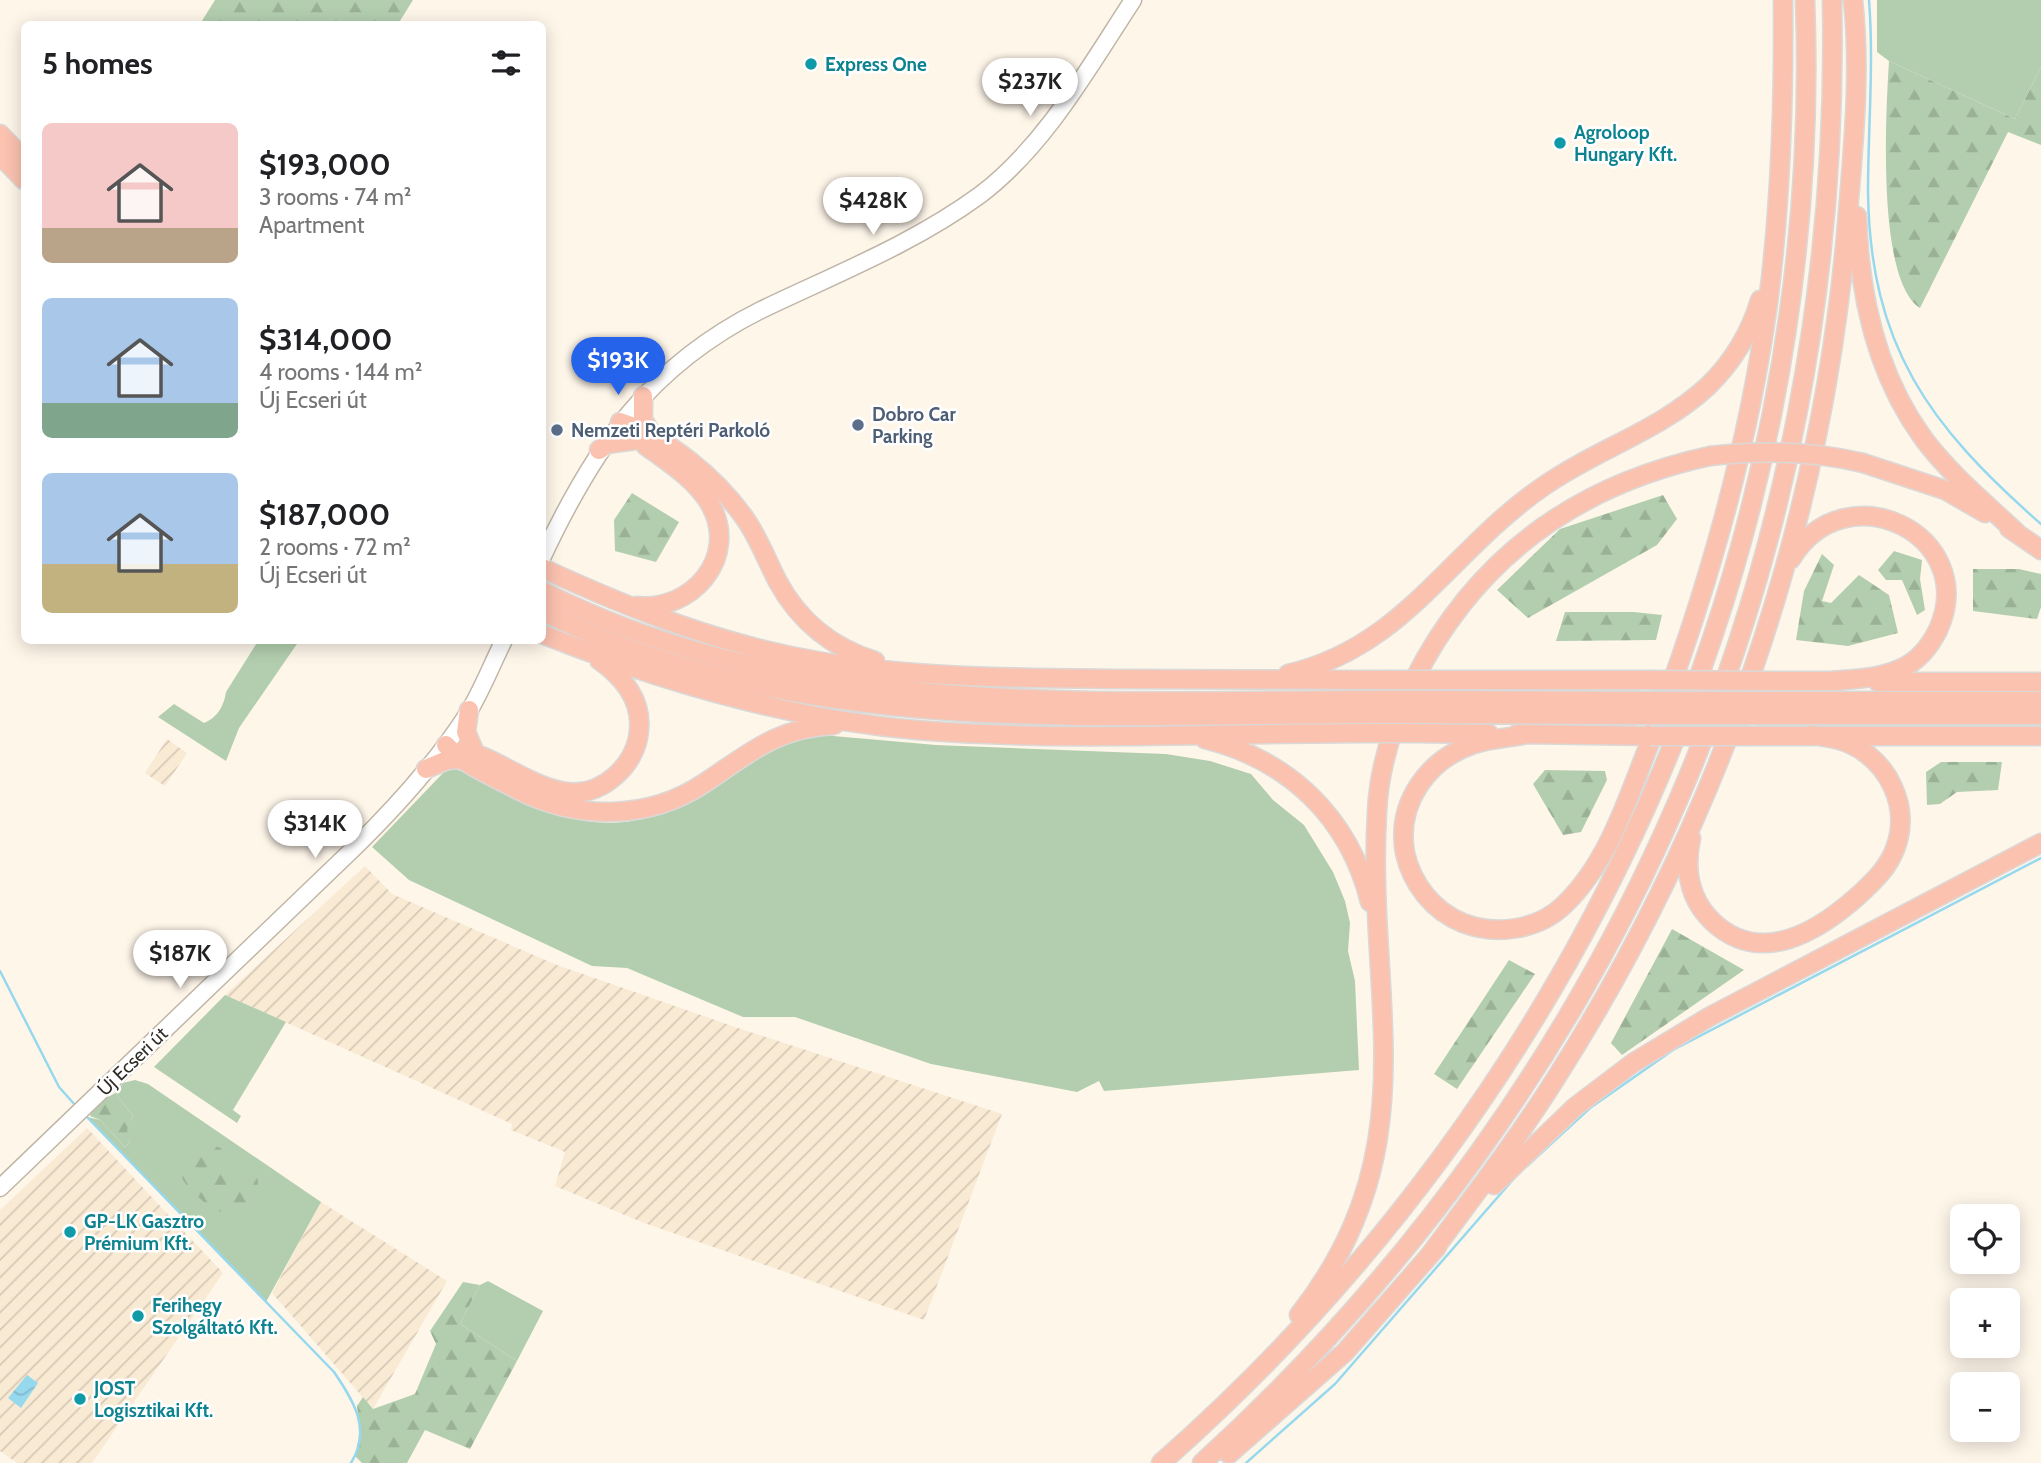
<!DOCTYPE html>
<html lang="en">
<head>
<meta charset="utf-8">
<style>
  body { margin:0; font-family:Cabin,sans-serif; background:#f6f6f6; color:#202124; height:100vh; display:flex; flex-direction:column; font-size:26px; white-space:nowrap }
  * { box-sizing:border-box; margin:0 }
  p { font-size:23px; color:#757577 }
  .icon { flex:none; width:38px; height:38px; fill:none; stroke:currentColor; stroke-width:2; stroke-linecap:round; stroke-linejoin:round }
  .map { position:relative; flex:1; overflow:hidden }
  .panel { position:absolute; left:21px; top:21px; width:525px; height:623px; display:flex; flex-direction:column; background:#fff; border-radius:10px; box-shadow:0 4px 18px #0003 }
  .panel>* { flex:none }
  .controls { position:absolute; left:1950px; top:1204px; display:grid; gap:14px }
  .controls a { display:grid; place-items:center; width:70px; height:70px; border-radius:10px; background:#fff; box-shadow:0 4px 18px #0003; font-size:35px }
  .price { position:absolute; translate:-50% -60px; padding:0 16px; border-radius:24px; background:#fff; color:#222; font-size:23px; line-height:46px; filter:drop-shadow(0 2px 4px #0008) }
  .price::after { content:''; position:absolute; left:50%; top:42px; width:21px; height:16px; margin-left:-10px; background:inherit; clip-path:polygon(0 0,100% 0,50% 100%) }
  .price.selected { background:#2563eb; color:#fff }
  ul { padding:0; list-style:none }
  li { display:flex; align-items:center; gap:21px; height:175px; padding:0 21px }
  li span { display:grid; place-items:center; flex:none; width:196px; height:140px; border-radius:10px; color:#555 }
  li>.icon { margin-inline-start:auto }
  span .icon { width:84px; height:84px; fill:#fffc; stroke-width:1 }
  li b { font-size:30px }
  h2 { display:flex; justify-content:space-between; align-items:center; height:84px; padding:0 21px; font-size:30px }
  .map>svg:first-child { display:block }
  .industrial { fill:url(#industrial-furrows) }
  .green { fill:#b3ceaf }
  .forest { fill:url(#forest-firs) }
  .water { fill:url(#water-waves) }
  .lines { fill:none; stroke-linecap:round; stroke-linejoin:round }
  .stream { stroke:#96d8ee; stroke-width:2.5 }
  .secondary-casing { stroke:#c0b6a7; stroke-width:19 }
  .trunk-casing { stroke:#dad9d8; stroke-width:21 }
  .secondary { stroke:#fff; stroke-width:16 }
  .trunk { stroke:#fbc2b0; stroke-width:18 }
  .trunk-bridge-casing { stroke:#dad9d8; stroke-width:21; stroke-linecap:butt }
  .trunk-bridge { stroke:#fbc2b0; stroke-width:18 }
  .culture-dot { fill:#0f9aa8; stroke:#fff; stroke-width:2.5 }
  .service-dot { fill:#5c6f8a; stroke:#fff; stroke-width:2.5 }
  .labels { text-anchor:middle; stroke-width:5; stroke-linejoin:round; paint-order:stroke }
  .culture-label { font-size:19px; font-weight:bold; fill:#0d838f; stroke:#fff; text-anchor:start }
  .service-label { font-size:19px; font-weight:bold; fill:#4e5e75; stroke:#fff; text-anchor:start }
  .street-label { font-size:19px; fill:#302c26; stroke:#fff }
</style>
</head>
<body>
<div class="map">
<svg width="2041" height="1463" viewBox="0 0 2041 1463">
  <defs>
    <pattern id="industrial-furrows" width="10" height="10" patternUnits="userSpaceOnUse" patternTransform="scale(1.75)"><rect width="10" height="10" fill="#f9ead4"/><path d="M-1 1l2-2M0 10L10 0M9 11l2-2" fill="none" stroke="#d6c9b6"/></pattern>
    <pattern id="forest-firs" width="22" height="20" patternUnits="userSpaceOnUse" patternTransform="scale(1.75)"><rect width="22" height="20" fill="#b3ceaf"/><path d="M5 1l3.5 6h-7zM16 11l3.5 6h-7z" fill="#9ab196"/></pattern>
    <pattern id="water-waves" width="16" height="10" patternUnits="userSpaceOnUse" patternTransform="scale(1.75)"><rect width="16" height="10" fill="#96d8ee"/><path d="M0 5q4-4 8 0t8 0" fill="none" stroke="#82bacc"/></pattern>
  </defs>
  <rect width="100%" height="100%" fill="#fff6ea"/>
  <!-- industrial -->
  <path class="industrial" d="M167 739 187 753 165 786 145 773Z
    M365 866 392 894 557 965 738 1028 1002 1114 924 1320 644 1223 555 1186 565 1152 511 1130 512 1124 225 995Z
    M87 1128 223 1273 92 1463H17L0 1451V1210Z
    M321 1202 447 1281 373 1409 272 1293Z"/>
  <!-- green -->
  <path class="green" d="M1877 0H2041V67L2015 119 1889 61 1877 52Z
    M258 641H299L239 728 226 761 158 717 174 704 204 723C217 718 224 706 226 692Z
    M822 735 936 745 1166 754 1210 761 1251 774 1273 800 1304 825 1333 872 1345 901 1350 923 1348 951 1355 981 1359 1070 1104 1091 1099 1081 1077 1092 931 1064 795 1017H743L627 968 592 966 409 880 372 847 444 772 453 769 465 772C534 807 596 844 674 808 691 800 708 787 725 777 760 756 780 741 822 735Z
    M225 995 286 1022 233 1110 241 1116 237 1123 154 1067Z
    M135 1080 148 1084 321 1202 266 1302 87 1117 100 1120 125 1147 130 1142 126 1130 133 1116 115 1093 123 1083Z
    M488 1281 543 1311 517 1361 460 1324 480 1285Z"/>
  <!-- forest -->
  <path class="forest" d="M215 0H413L398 24H200Z
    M1889 61 2015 119 2041 67V145L2008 132 1920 308C1876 280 1886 111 1889 61Z
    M632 493 679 522 656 562 615 551 614 520Z
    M1663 495 1677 519 1657 545 1528 618 1497 590 1560 529Z
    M1894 551 1922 560 1920 579 1925 610 1917 615 1902 580H1886L1878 570Z
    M1822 554 1834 565 1822 601 1831 603 1859 575 1889 595 1898 633 1848 646 1796 640 1804 591Z
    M1973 569H2019L2041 574V607L2037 619 1973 611Z
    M1565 612H1634L1662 615 1656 640 1556 641Z
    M1941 762H2002L1998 790 1957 792 1940 804 1927 805 1926 772Z
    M1545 770 1605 771 1607 780 1581 832 1563 835 1533 784Z
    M1672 929 1744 970 1622 1055 1611 1043Z
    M1509 960 1535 974 1457 1089 1434 1074Z
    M115 1093 133 1116 127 1130 130 1142 125 1147 100 1120 90 1116 93 1106Z
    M204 1143 221 1148 224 1162 237 1173 253 1172 258 1180 257 1193 243 1210 228 1202 220 1212H214C203 1199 190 1193 182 1178L185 1171 177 1163 180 1156 192 1162 200 1155 198 1147Z
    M463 1282 480 1285 460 1324 517 1361 470 1449 425 1430 407 1463H362L355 1456 360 1432 357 1406 363 1397 373 1409 415 1394 436 1344 430 1331Z"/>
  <!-- water -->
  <path class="water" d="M27 1375 38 1383 21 1408 8 1398Z"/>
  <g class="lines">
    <!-- stream -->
    <path class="stream" d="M1869 0C1874 64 1868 128 1868 192 1870 346 1929 426 2041 524
      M0 971 59 1087 75 1105
      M85 1115 334 1372C353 1400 372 1429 351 1463
      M1527 1166 1590 1108 1673 1050 2041 858
      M1246 1463 1335 1384 1517 1175"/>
    <!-- secondary casing -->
    <g class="secondary-casing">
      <path id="secondary" d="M542 558C594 447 649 366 761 310 836 274 913 244 980 195 1045 146 1089 67 1133 0
        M0 1188 353 849C395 808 436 763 468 713 482 690 492 664 504 640"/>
    </g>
    <!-- trunk casing -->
    <g class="trunk-casing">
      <path id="trunk" d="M0 134 24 159
        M0 155 24 180
        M1857 216C1859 294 1876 373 1923 438 1949 473 1985 503 2017 533
        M643 396V420L654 437
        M620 422C668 438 717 478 746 520 759 539 767 561 778 582 799 621 833 648 875 661
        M599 450 607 444 636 440
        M1863 463 1945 490 1985 513
        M2009 528 2041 550
        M1791 559C1846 468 1981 536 1938 630 1930 646 1918 661 1902 668 1879 679 1853 679 1828 681
        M542 568C633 610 724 646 823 662 919 678 1018 678 1115 679 1207 679 1299 680 1391 680
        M542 591C801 722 1098 700 1379 700
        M636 606C692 612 740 557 710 504 695 479 668 462 646 446
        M542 611C799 740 1096 714 1374 714
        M542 634C662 682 788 719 917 730 1067 742 1219 733 1369 733
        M1288 674C1404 647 1449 552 1541 488 1594 450 1660 431 1708 386 1732 363 1751 332 1760 300
        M1435 680H1650
        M1773 681H1840
        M1878 682H2041
        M1426 700 1639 701
        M1765 701H2041
        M469 710 466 732 475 753
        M1422 714 1635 715
        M1759 715H2041
        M1415 733 1489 734
        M1517 734 1650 736
        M1527 734C1510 738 1492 738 1474 744 1428 759 1396 803 1405 853 1412 884 1433 911 1463 923 1496 936 1538 930 1564 905 1608 863 1627 800 1649 745 1704 602 1747 456 1768 303 1781 202 1784 102 1783 0
        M1750 736H2041
        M1205 739C1289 760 1349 817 1370 902
        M446 745C464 766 495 777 518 790 577 820 649 821 706 782 751 752 777 728 834 725
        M463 750C512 761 565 821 615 776 628 765 638 748 639 730 642 699 623 677 599 660
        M426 769 447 760 463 759
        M1691 838C1684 870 1689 899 1713 922 1761 967 1819 931 1859 895 1873 882 1888 868 1895 849 1911 807 1889 761 1848 743 1837 738 1823 737 1812 735
        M1494 1185 1575 1107 1633 1063 1709 1017 2041 843
        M1429 1256C1473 1197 1517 1140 1556 1078 1719 822 1822 527 1847 224 1853 151 1861 73 1853 0
        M1299 1315C1431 1146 1366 1001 1377 812 1379 766 1394 721 1414 680 1476 557 1576 485 1710 456
        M1229 1454 1345 1352 1437 1247
        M1161 1463C1579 1095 1826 561 1805 0
        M1202 1463C1619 1083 1844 565 1832 0"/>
    </g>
    <!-- secondary -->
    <use href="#secondary" class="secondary"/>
    <!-- trunk -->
    <use href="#trunk" class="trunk"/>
    <!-- trunk-bridge casing -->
    <g class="trunk-bridge-casing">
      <path id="trunk-bridge" d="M1710 456C1762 450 1812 451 1863 463
        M1391 680H1435
        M1650 680 1773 681
        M1379 700H1426
        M1639 701H1765
        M1374 714H1422
        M1635 715H1759
        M1369 733H1415
        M1650 736H1750"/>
    </g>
    <!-- trunk-bridge -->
    <use href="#trunk-bridge" class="trunk-bridge"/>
  </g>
  <!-- markers -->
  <g class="culture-dot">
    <circle cx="811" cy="64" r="7"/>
    <circle cx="1560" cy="143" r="7"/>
    <circle cx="70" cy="1232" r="7"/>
    <circle cx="138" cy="1316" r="7"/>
    <circle cx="80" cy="1399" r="7"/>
  </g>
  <g class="service-dot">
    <circle cx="858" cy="425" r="7"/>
    <circle cx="557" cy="430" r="7"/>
  </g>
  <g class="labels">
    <!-- culture labels -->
    <g class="culture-label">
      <text x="825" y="71">Express One</text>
      <text x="1574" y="139">Agroloop<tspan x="1574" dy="22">Hungary Kft.</tspan></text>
      <text x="84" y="1228">GP-LK Gasztro<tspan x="84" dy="22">Prémium Kft.</tspan></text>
      <text x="152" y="1312">Ferihegy<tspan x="152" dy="22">Szolgáltató Kft.</tspan></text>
      <text x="94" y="1395">JOST<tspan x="94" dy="22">Logisztikai Kft.</tspan></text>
    </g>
    <!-- service labels -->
    <g class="service-label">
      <text x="872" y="421">Dobro Car<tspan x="872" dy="22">Parking</tspan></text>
      <text x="571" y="437">Nemzeti Reptéri Parkoló</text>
    </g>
    <!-- street labels -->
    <g class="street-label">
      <text transform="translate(132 1061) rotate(-44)" y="7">Új Ecseri út</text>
    </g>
  </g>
</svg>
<div class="controls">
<a><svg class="icon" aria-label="locate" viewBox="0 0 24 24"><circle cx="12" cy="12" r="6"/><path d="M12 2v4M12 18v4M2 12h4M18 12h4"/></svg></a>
<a>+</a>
<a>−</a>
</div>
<b class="price" style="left:1030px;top:118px">$237K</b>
<b class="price" style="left:873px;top:237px">$428K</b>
<b class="price selected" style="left:618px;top:397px">$193K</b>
<b class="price" style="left:315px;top:860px">$314K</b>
<b class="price" style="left:180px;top:990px">$187K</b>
<section class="panel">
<h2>5 homes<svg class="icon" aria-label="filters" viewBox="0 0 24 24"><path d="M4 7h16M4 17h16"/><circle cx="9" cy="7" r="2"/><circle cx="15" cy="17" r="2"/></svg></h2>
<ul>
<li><span style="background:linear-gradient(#f6c9c9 75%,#b9a48a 0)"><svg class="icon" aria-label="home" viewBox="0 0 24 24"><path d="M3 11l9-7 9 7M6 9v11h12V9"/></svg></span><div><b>$193,000</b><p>3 rooms · 74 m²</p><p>Apartment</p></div></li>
<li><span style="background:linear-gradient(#a9c7e8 75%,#7fa58c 0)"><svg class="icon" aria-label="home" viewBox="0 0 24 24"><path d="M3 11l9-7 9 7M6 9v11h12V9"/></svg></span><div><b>$314,000</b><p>4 rooms · 144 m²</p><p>Új Ecseri út</p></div></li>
<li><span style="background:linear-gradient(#a9c7e8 65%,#c2b280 0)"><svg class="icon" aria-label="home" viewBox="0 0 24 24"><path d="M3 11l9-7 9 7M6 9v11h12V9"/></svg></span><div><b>$187,000</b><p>2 rooms · 72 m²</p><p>Új Ecseri út</p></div></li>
</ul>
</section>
</div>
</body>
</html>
